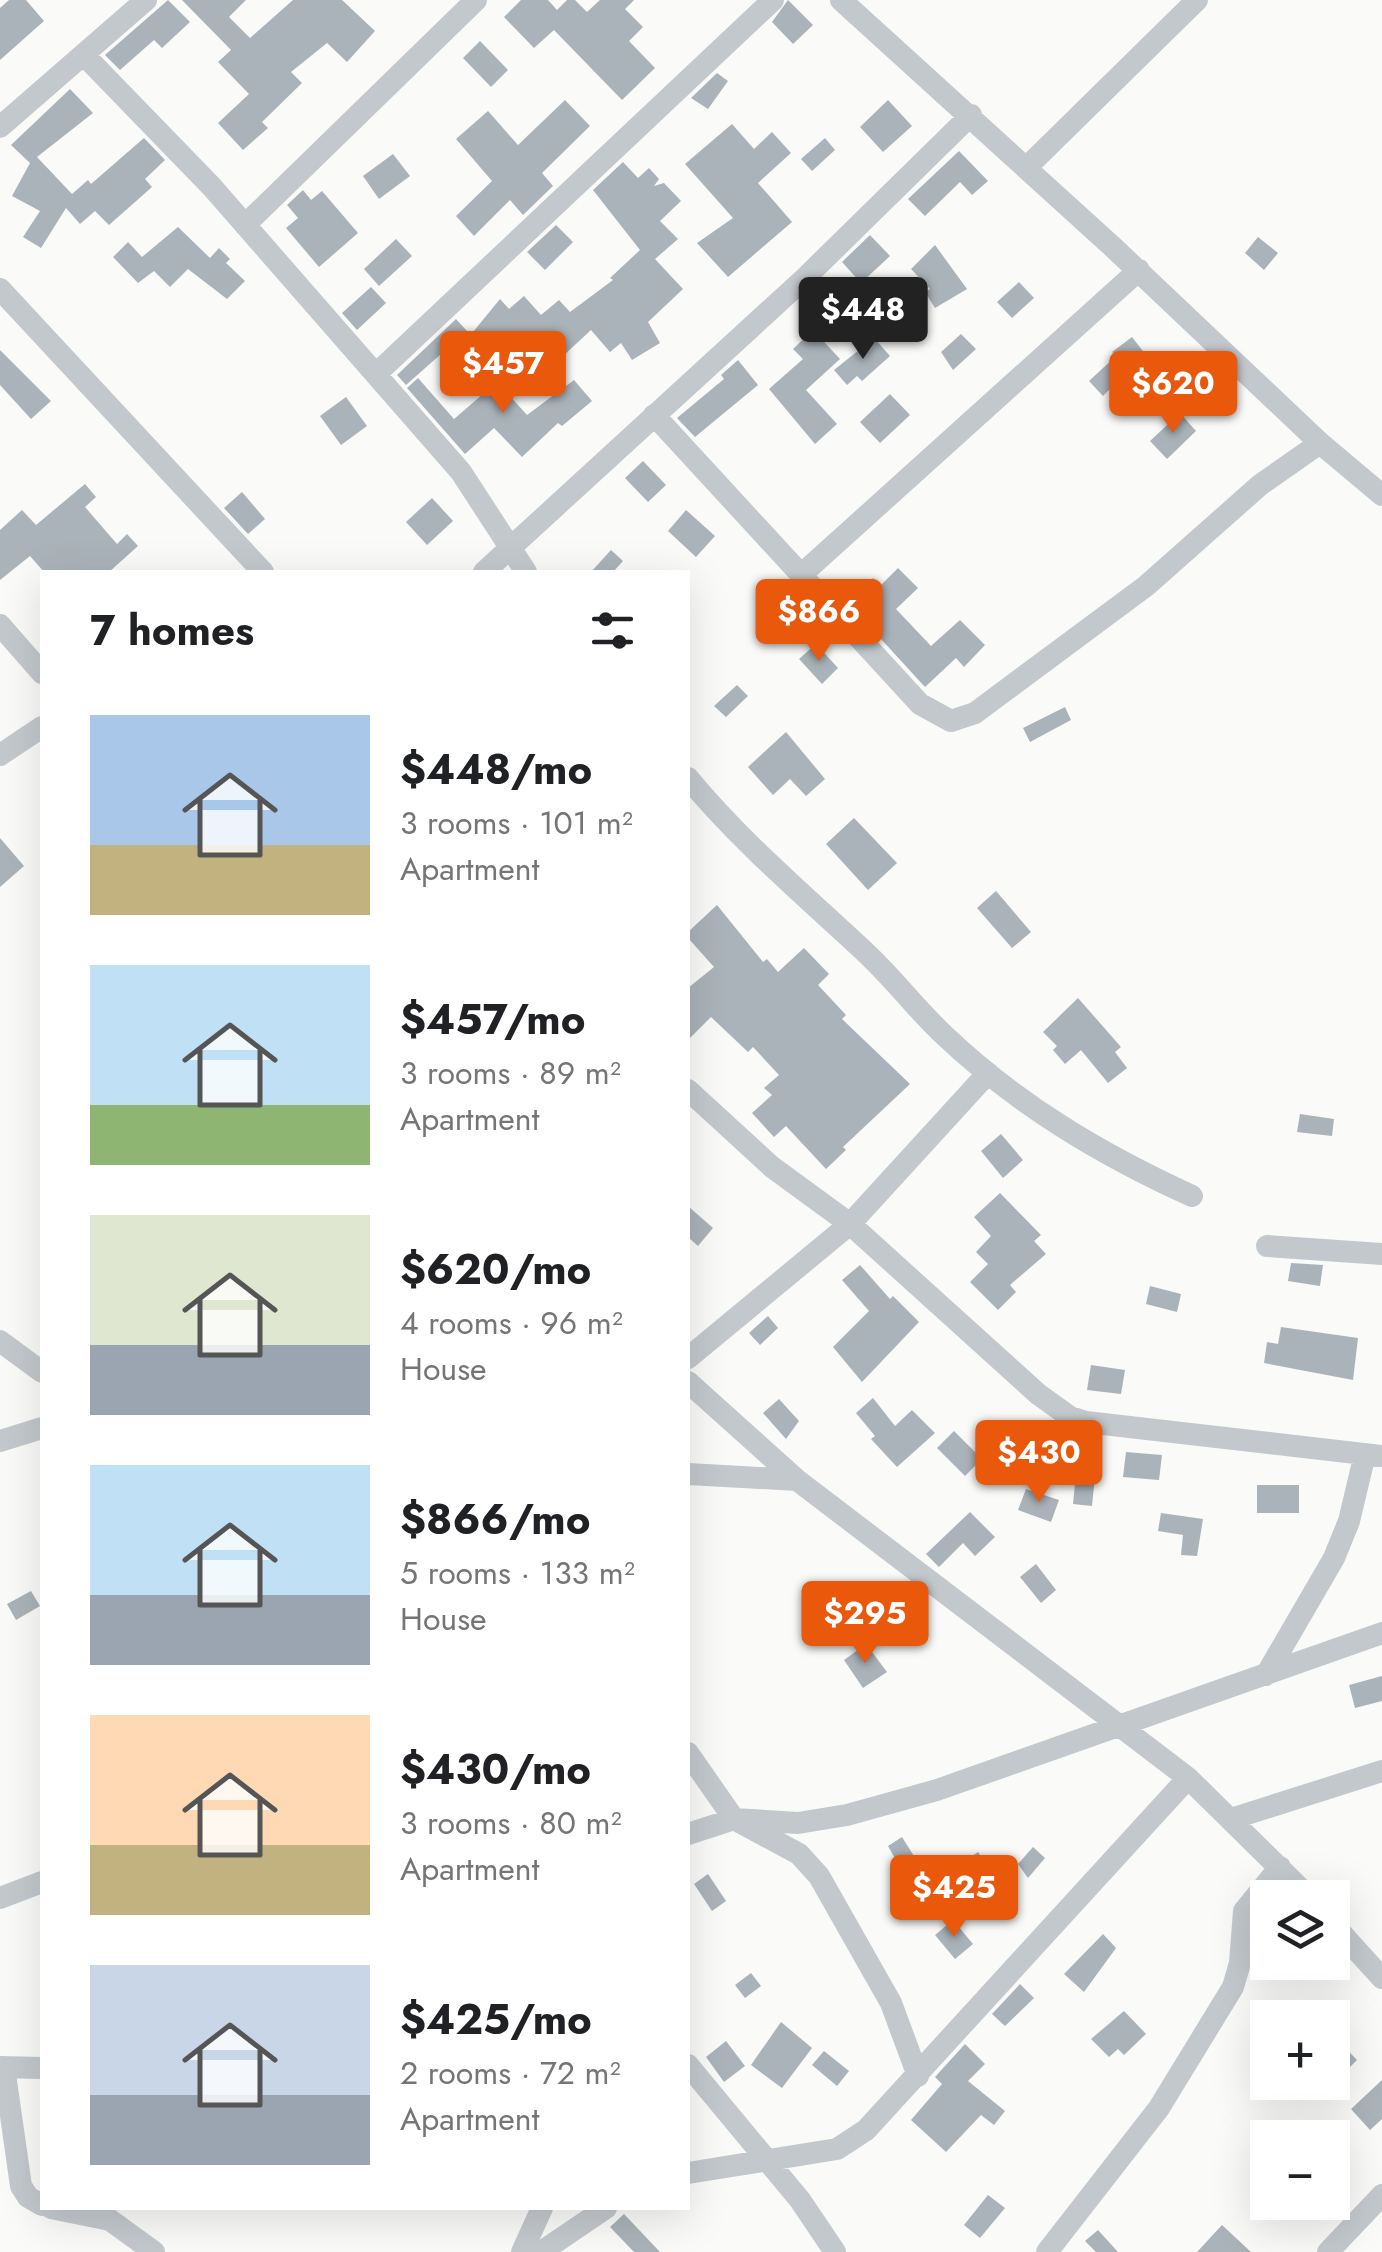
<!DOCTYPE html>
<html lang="en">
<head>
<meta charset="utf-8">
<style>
  body { margin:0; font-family:Jost,sans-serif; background:#f2f2f2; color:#202124; height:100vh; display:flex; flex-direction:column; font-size:38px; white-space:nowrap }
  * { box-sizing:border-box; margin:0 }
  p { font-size:32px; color:#757577 }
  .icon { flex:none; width:55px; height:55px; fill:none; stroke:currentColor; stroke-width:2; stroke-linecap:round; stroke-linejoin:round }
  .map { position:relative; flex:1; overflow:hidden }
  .details { position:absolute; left:40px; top:570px; width:650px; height:1640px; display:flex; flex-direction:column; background:#fff; border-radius:0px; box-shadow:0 10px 40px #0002 }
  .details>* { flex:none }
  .buttons { position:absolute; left:1250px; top:1880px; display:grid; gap:20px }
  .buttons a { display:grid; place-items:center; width:100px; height:100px; border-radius:0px; background:#fff; box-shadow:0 10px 40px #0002; font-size:50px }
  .price { position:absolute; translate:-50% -85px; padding:0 22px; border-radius:10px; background:#ea580c; color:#fff; font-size:32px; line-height:65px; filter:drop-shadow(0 2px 5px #0008) }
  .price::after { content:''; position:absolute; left:50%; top:60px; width:30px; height:22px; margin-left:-15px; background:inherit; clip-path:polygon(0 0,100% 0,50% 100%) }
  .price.on { background:#222; color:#fff }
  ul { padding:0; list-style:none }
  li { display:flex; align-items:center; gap:30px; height:250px; padding:0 50px }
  li span { display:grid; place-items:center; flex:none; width:280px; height:200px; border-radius:0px; color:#555 }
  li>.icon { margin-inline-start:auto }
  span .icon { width:120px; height:120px; fill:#fffc; stroke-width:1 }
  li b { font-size:42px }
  h2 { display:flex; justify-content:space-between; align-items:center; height:120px; padding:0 50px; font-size:42px }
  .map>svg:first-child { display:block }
  .building { fill:#aab3b9 }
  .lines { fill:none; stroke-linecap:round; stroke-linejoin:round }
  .minor { stroke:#c3c8cc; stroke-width:22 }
</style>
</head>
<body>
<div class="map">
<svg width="1382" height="2252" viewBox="0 0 1382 2252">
  <rect width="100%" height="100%" fill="#fafaf8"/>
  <!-- building -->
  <path class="building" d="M9 0H26L44 21 0 60V8Z
    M168 0 190 22 162 48 154 40 120 70 105 55Z
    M182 0H246L229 17 250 38 293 0H342L375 31 347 62 327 43 291 72 302 83 262 122 268 128 243 150 218 123 249 94 218 62 231 50Z
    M521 0H548L557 10 567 0H575L587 12 600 0H634L625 9 643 27 629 41 655 68 622 100 554 30 534 48 504 17Z
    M788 0 813 25 793 44 772 22Z
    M480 41 508 70 491 87 463 58Z
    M717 73 728 81 708 109 691 98Z
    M70 89 93 113 37 157 72 194 88 180 91 184 144 138 165 160 145 179 152 187 109 225 95 211 80 224 66 208 41 248 23 237 40 211 12 196 30 163 11 145Z
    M565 100 590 126 542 173 553 186 523 215 510 200 474 236 456 216 492 181 456 139 488 111 518 145Z
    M888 100 912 126 883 152 860 127Z
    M732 124 754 149 772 132 791 153 758 183 792 222 728 277 697 243 733 218 685 164Z
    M825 138 835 150 812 171 801 159Z
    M959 151 988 181 972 195 960 182 925 216 908 199Z
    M393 154 410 176 379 199 363 176Z
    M623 162 638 178 649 168 659 179 654 186 664 183 681 201 660 221 678 239 655 259 683 289 648 322 660 343 632 360 621 343 610 352 591 330 562 357 541 335 506 367 473 332 500 299 509 309 524 296 541 315 559 300 570 312 613 280 610 278 640 250 593 190Z
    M303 190 311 200 322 191 358 233 319 267 286 228 298 218 287 205Z
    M556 225 573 242 545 270 527 252Z
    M178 227 210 258 219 248 230 259 226 263 245 281 227 299 188 269 170 287 154 271 138 283 113 257 128 242 142 257Z
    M870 235 890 256 861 283 842 262Z
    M1258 237 1278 253 1264 270 1245 253Z
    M396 239 412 256 379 286 364 269Z
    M935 245 967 289 935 308 925 292 930 289 911 269Z
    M1019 282 1034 298 1012 318 997 302Z
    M371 287 386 303 357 330 342 313Z
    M456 319 467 331 406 385 397 375Z
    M813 330 840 359 806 390 837 424 815 444 769 389 803 359 793 349Z
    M961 334 976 349 953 370 941 352Z
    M1132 337 1153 364 1133 380 1127 372 1103 396 1089 381 1116 356 1112 352Z
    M874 338 890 356 862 381 857 376 847 385 834 370Z
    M0 350 51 401 31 419 0 385Z
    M738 360 758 385 695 437 677 418 724 379 721 375Z
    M418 378 454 419 497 382 527 415 574 380 592 401 562 426 558 423 522 457 494 428 465 454 407 388Z
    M890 394 910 415 880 443 860 422Z
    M346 397 367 426 341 445 320 416Z
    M1180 413 1196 431 1167 459 1150 441Z
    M643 461 666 485 648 502 625 478Z
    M85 484 96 497 85 507 117 544 127 534 138 546 109 572H44L30 556 0 580V530L22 510 36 525Z
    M242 492 265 519 248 534 224 508Z
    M432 498 453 521 427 545 406 522Z
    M686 510 715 536 696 557 668 531Z
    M611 550 623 561 613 572H591Z
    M898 568 918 588 896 609 931 646 960 620 985 645 964 667 956 658 925 687 848 603 873 578 881 585Z
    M816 644 838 668 822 684 799 659Z
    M737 685 748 696 726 717 714 706Z
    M1065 707 1071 720 1030 742 1023 728Z
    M786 732 825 779 806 796 790 779 773 795 748 767Z
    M854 818 897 863 868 890 826 844Z
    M0 838 24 866 0 887Z
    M996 891 1031 932 1012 948 977 908Z
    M717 905 763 962 767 959 778 972 804 948 829 974 818 985 846 1015 842 1019 910 1084 843 1147 846 1150 826 1169 786 1126 774 1137 752 1113 772 1095 764 1088 779 1075 753 1047 748 1052 711 1017 688 1040V988L714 967 688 938V932Z
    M1078 998 1121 1047 1115 1052 1127 1068 1108 1083 1081 1050 1065 1064 1053 1050 1057 1046 1043 1032Z
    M1300 1114 1334 1119 1332 1136 1297 1132Z
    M1001 1134 1023 1160 1003 1178 981 1151Z
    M1000 1193 1041 1235 1034 1241 1046 1254 1010 1285 1016 1292 998 1310 970 1282 988 1264 976 1252 991 1236 974 1217Z
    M688 1206 713 1228 698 1246 688 1237Z
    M1291 1263 1323 1265 1320 1286 1288 1281Z
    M860 1265 890 1299 893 1296 919 1322 862 1382 833 1347 869 1311 842 1280Z
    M1150 1286 1181 1294 1177 1312 1146 1304Z
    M768 1316 778 1328 760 1345 749 1333Z
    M1281 1327 1358 1338 1353 1380 1264 1363 1267 1342 1278 1344Z
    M1091 1365 1125 1370 1121 1394 1087 1390Z
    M873 1398 895 1426 912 1410 935 1433 897 1467 871 1439 875 1436 856 1413Z
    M779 1399 799 1421 786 1439 763 1413Z
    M954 1431 982 1459 965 1476 937 1448Z
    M1126 1452 1162 1455 1159 1480 1123 1477Z
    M1076 1473 1095 1476 1092 1506 1073 1504Z
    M1257 1485H1299V1513H1257Z
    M1026 1489 1059 1500 1051 1522 1018 1510Z
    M970 1512 995 1537 975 1556 963 1543 939 1567 926 1554Z
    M1161 1513 1203 1519 1197 1556 1181 1555 1183 1535 1158 1531Z
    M1036 1564 1056 1590 1041 1603 1020 1577Z
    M31 1591 40 1606 16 1620 7 1604Z
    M866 1644 887 1672 863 1688 844 1660Z
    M1382 1676V1701L1355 1708 1349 1685Z
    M902 1837 929 1880 954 1866 961 1879 922 1907 888 1846Z
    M1033 1847 1045 1858 1028 1878 1018 1864Z
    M978 1852 987 1865 968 1878 959 1865Z
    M708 1874 726 1901 712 1911 694 1884Z
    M953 1920 973 1944 955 1959 935 1935Z
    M1103 1934 1116 1948 1084 1992 1064 1974Z
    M751 1973 761 1986 745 1998 735 1985Z
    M1020 1984 1034 1998 1005 2026 992 2014Z
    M1124 2011 1146 2034 1124 2055 1118 2049 1109 2057 1091 2039Z
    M781 2022 812 2048 782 2088 751 2065Z
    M1332 2034 1357 2060 1341 2076 1332 2067Z
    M726 2041 745 2066 724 2082 706 2057Z
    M965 2044 985 2064 968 2081 1005 2111 994 2125 981 2115 946 2152 911 2120 942 2084 935 2077Z
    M824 2051 849 2071 837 2086 812 2065Z
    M1382 2080V2119L1370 2130 1351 2109Z
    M988 2195 1005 2208 980 2238 964 2225Z
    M624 2214 660 2252H634L610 2227Z
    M1222 2225 1251 2252H1197Z
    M1098 2230 1118 2252H1096L1085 2241Z"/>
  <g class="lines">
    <!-- minor -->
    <path class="minor" d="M841 0 1115 249 1320 443 1382 495
      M84 55 212 187 461 472 526 572
      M0 127 146 0
      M1027 167 1197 0
      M245 225 476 0
      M0 289 263 572
      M376 374 773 0
      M654 415 920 704 951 721 975 713 1146 586 1260 485 1320 443
      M484 572 806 277 971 115
      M802 574 1139 270
      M0 625 42 673
      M0 755 42 727
      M688 778C741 842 805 896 866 953 894 979 917 1010 945 1036 1018 1105 1100 1154 1192 1196
      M688 1090 772 1167 850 1224 1038 1394 1070 1417 1086 1422 1382 1456
      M1267 1246 1382 1254
      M0 1341 42 1372
      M688 1358 850 1224 988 1073
      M688 1382 797 1480 1188 1778 1310 1898
      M0 1441 42 1428
      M688 1474 797 1480
      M1266 1675 1334 1558 1349 1521 1365 1454
      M688 1753 734 1819 799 1854 819 1876 891 2003 918 2076
      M1231 1819 1382 1771
      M688 1834 734 1819 798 1823 847 1815 937 1790 1382 1633
      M0 1898 42 1882
      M1332 1923 1382 1978
      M688 2065 800 2200 835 2252
      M0 2067 42 2068
      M4 2067 21 2186 28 2197 42 2205
      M688 2173 837 2149 866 2130 1188 1778
      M51 2208 110 2220 154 2252
      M522 2252 542 2208
      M541 2252 606 2208
      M1047 2252 1159 2108 1233 1987 1240 1963 1244 1911 1280 1867
      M1328 2252 1382 2195"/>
  </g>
</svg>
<div class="buttons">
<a><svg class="icon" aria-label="layers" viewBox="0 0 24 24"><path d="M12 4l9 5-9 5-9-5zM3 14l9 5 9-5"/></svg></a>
<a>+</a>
<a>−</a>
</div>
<b class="price on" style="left:863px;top:362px">$448</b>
<b class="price" style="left:503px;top:416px">$457</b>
<b class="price" style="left:1173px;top:436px">$620</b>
<b class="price" style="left:819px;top:664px">$866</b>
<b class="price" style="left:1039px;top:1505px">$430</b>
<b class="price" style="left:865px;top:1666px">$295</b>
<b class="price" style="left:954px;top:1940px">$425</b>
<section class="details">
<h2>7 homes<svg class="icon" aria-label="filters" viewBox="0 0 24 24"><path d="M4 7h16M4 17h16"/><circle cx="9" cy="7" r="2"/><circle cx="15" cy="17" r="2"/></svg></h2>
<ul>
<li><span style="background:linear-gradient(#a9c7e8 65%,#c2b280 0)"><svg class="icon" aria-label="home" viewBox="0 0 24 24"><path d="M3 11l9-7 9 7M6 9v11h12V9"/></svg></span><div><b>$448/mo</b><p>3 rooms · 101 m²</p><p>Apartment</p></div></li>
<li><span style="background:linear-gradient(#bfe0f5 70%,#8fb573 0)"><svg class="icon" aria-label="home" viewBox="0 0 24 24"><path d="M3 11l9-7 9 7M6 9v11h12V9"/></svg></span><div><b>$457/mo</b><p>3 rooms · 89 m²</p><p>Apartment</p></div></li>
<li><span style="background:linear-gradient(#dfe7d0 65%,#9aa5b1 0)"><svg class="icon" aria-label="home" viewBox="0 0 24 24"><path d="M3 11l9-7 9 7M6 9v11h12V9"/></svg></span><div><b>$620/mo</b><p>4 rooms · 96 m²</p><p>House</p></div></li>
<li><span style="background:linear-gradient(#bfe0f5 65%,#9aa5b1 0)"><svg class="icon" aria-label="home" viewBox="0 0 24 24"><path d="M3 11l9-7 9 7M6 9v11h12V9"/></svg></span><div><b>$866/mo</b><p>5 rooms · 133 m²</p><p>House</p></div></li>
<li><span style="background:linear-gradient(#ffd9b3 65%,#c2b280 0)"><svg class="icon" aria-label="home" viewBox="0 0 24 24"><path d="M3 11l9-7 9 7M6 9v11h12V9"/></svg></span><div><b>$430/mo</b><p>3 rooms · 80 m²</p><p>Apartment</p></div></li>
<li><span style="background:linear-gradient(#c9d6e8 65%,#9aa5b1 0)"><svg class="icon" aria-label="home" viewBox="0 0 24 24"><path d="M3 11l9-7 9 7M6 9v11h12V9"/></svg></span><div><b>$425/mo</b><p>2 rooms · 72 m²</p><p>Apartment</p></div></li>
</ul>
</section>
</div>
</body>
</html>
